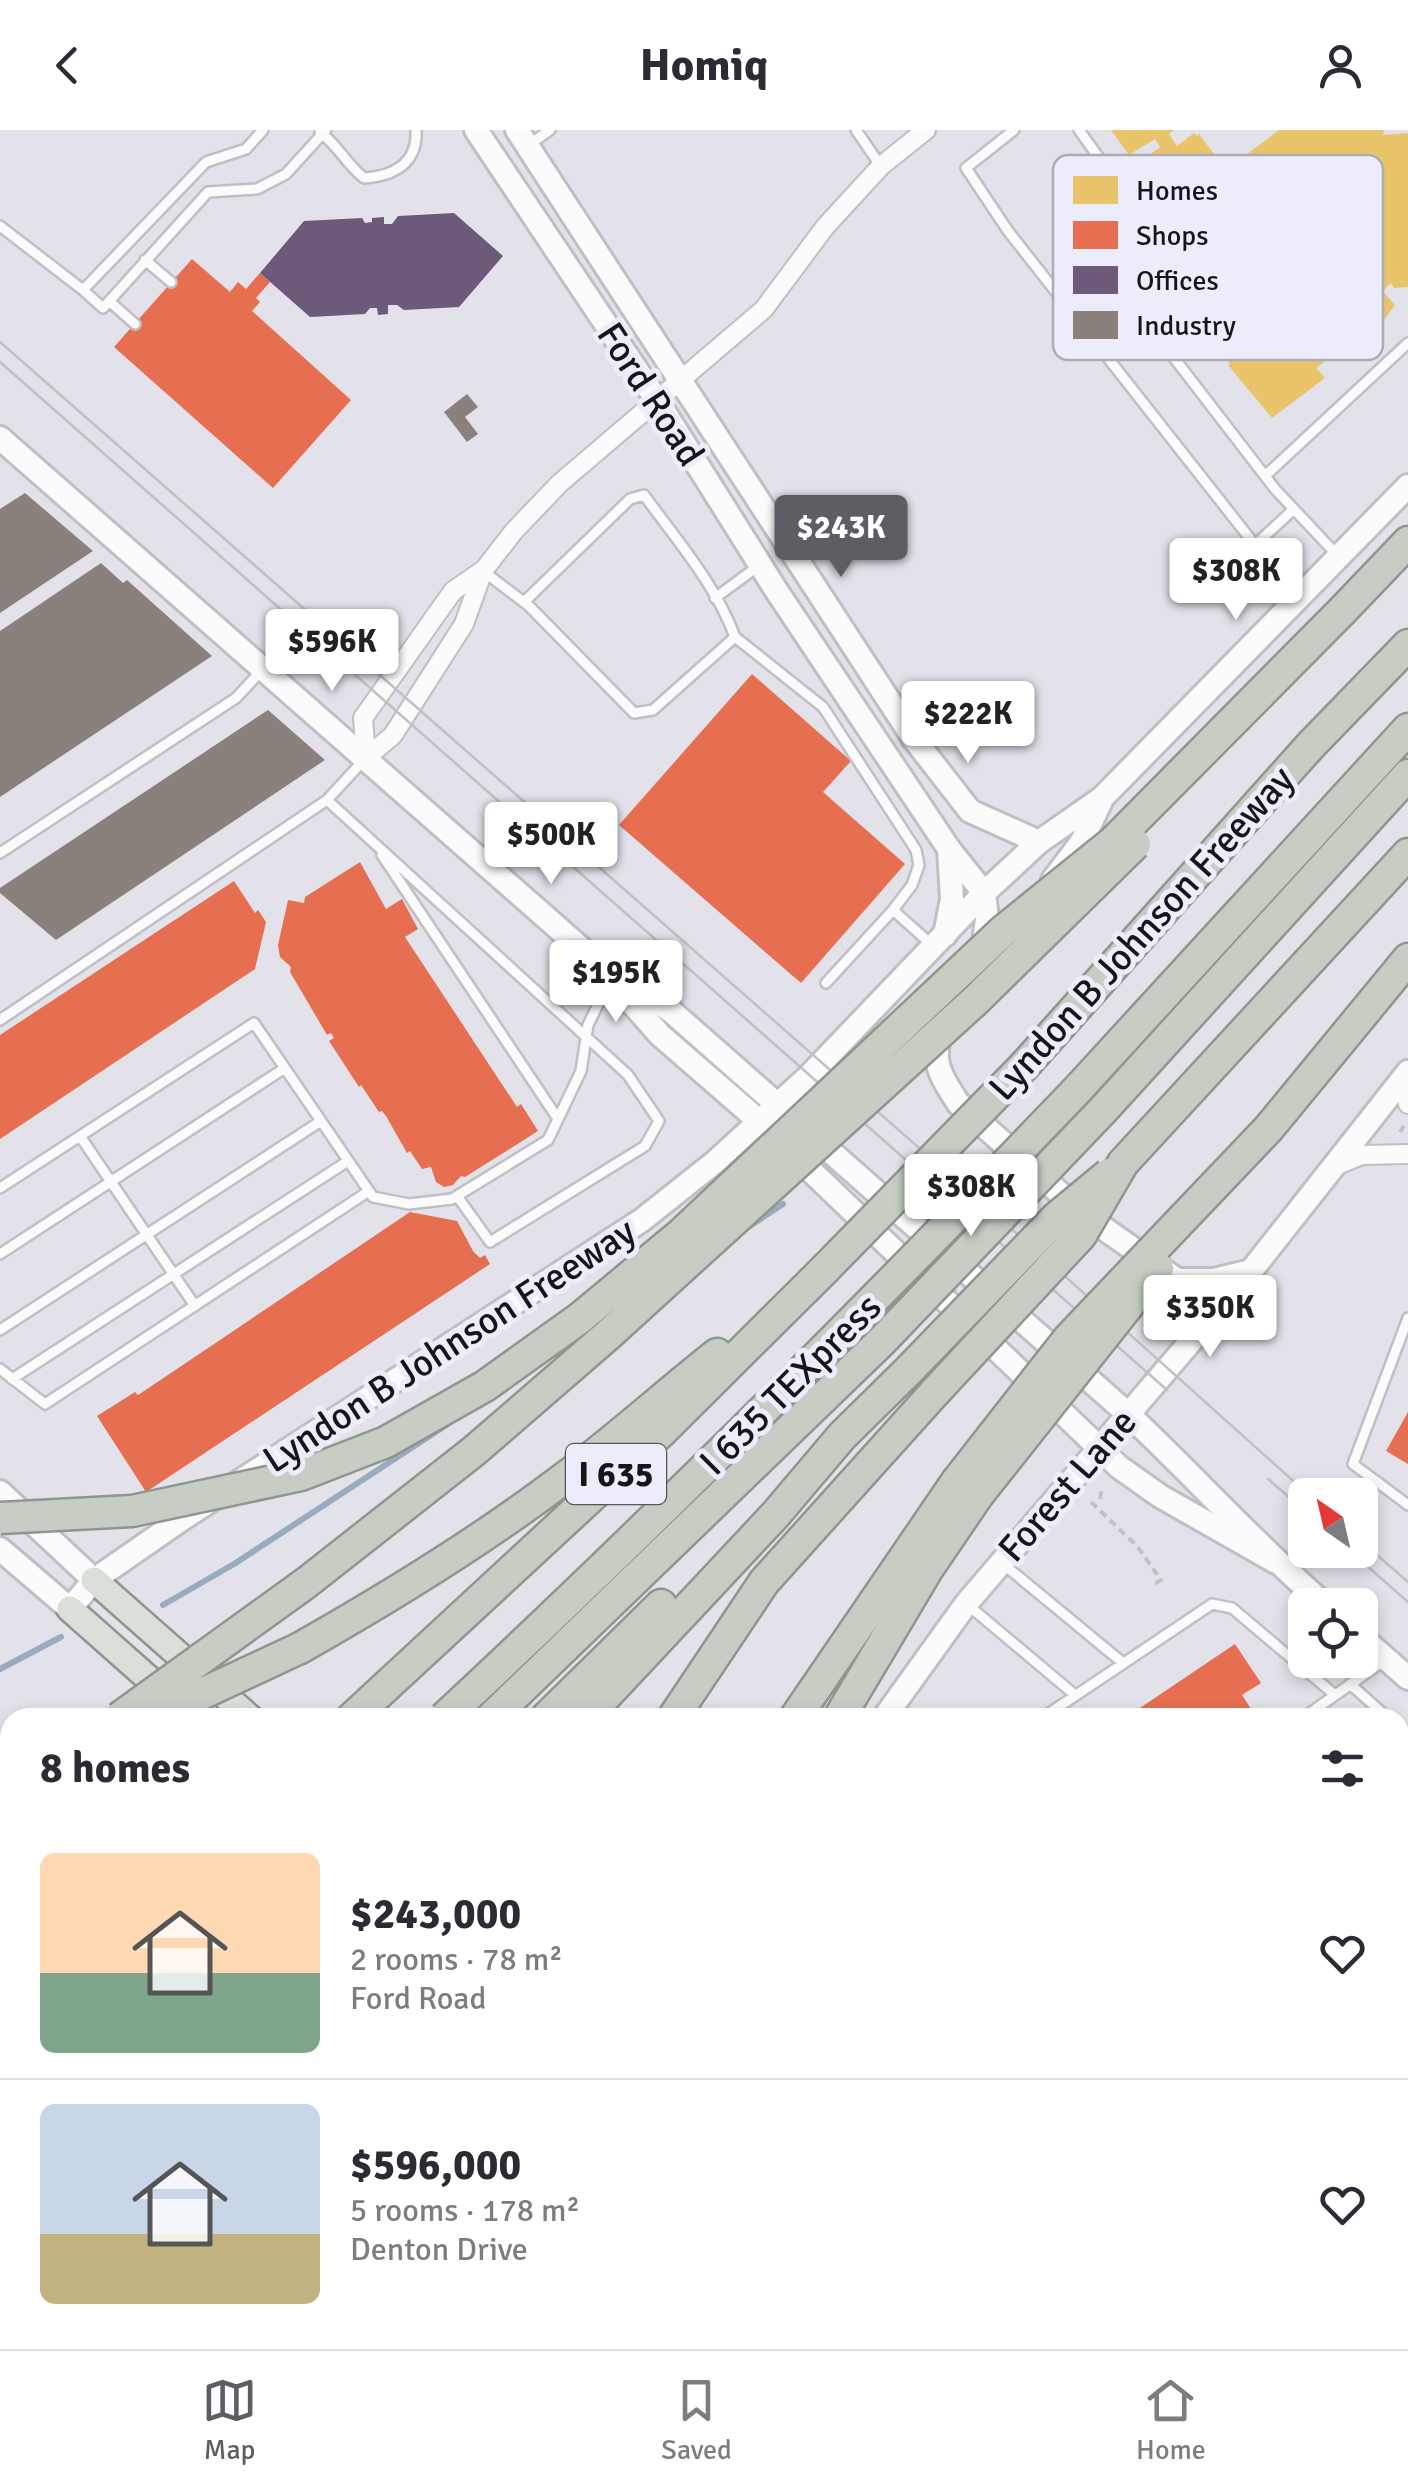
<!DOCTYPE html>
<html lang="en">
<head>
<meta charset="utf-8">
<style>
  body { margin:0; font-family:Signika,sans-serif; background:#f7f7f7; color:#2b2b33; height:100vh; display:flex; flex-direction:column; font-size:38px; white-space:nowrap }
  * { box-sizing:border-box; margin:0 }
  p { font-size:32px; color:#7c7c81 }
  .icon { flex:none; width:55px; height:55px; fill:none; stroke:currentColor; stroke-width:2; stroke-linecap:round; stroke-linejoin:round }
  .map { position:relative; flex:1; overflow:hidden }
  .side { position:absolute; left:0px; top:1578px; width:1410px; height:642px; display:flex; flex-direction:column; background:#fff; border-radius:30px 30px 0 0; box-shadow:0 5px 15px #0003 }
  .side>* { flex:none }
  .needle { width:65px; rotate:326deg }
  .buttons { position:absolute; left:1288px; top:1348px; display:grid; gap:20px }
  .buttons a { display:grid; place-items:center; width:90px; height:90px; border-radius:15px; background:#fff; box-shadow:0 5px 15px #0003; font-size:50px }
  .price { position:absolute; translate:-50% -85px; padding:0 22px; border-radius:10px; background:#fff; color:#222; font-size:32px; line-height:65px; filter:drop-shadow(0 2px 5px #0008) }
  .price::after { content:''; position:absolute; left:50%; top:60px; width:30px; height:22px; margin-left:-15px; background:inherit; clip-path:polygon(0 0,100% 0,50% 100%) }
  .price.active { background:#5e5d63; color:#fff }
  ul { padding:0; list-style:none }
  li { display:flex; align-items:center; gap:30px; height:250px; padding:0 40px }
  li+li { border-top:2px solid #e1e1e2 }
  li span { display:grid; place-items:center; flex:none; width:280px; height:200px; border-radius:15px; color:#555 }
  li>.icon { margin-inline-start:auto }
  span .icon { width:120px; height:120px; fill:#fffc; stroke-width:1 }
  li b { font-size:42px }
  h2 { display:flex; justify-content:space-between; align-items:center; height:120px; padding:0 40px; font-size:42px }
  header { display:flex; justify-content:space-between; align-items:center; height:130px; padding:0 40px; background:#fff; font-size:45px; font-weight:800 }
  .tabs { display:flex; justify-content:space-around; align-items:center; height:140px; border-top:2px solid #e1e1e2; background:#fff; font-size:28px; color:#7c7c81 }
  .tabs a { display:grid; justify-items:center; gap:5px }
  .tabs .active { color:#5e5d63 }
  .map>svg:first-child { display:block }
  .homes { fill:#e9c46a }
  .shops { fill:#e76f51 }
  .offices { fill:#6d597a }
  .industry { fill:#8a817c }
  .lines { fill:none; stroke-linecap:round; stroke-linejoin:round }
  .stream { stroke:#99acbf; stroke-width:6 }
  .lane-casing { stroke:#bfbfc5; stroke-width:14 }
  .street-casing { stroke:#bfbfc5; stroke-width:22 }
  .secondary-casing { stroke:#bfbfc5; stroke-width:28 }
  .primary-casing { stroke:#8e968e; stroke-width:30 }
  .highway-casing { stroke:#8e968e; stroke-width:35 }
  .path { stroke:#c2c2c4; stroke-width:4; stroke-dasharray:8 5; stroke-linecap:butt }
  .lane { stroke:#fbfbfc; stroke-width:9 }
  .street { stroke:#fbfbfc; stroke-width:18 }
  .secondary { stroke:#fbfbfc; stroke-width:22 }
  .primary { stroke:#dbdfda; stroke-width:25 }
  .highway { stroke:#c6cec4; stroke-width:30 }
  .tram { stroke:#c1c1c3; stroke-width:2.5 }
  .highway-bridge-casing { stroke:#8e968e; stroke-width:35; stroke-linecap:butt }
  .highway-bridge { stroke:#c6cec4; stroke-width:30 }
  .labels { text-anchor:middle; stroke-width:10; stroke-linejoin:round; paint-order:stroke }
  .shield { fill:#edecfa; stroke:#56565d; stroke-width:2.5 }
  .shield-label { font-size:35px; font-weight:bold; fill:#16151a }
  .street-label { font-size:38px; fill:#16151a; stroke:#edecfa }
  .key { fill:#edecfa; stroke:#acacb7; stroke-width:2.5 }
  .key-label { font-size:28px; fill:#16151a }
</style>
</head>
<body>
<header><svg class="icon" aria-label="back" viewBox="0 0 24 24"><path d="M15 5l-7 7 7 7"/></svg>Homiq<svg class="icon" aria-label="person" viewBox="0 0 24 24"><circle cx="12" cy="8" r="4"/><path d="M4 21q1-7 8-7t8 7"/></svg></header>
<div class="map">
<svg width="1408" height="2219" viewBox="0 0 1408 2219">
  <rect width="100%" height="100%" fill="#e3e2ea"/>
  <!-- homes -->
  <path class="homes" d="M1111 0H1174L1169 4 1177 16 1194 3 1197 6 1199 4 1226 40 1279 0H1384L1383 5 1408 3V157L1394 158 1391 153 1383 161 1395 175 1367 213 1346 206 1336 213 1341 219 1316 238 1325 248 1272 288 1228 235 1230 234 1197 190 1241 154 1148 31V26L1160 17 1155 9 1129 25Z"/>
  <!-- shops -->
  <path class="shops" d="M192 129 230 162 238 152 246 159 260 143 270 152 256 168 260 172 252 181 351 270 273 358 114 217Z
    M752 544 851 631 823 662 905 734 801 853 619 695Z
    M360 732 386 779 402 769 418 799 405 807 517 977 521 974 538 1001 465 1047 461 1046 453 1055 444 1057 436 1052 431 1037 422 1039 410 1021 407 1023 386 986 382 981 379 982 361 955 359 957 329 911 334 908 331 903 327 905 290 842 291 837 280 827 278 815 288 770 304 773 305 767Z
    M234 751 255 783 258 780 266 792 255 839 0 1009V905Z
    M410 1082 457 1091 473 1121 480 1128 485 1125 490 1134 146 1362 97 1286 135 1262 138 1265 156 1253Z
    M1408 1282V1334L1386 1321Z
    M1235 1514 1261 1553 1242 1565 1257 1588H1125Z
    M1408 1652V1717L1400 1705V1657Z
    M1408 1792V1995L1400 2001V1797Z
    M1400 2041 1408 2048V2219H1336L1349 2210H1400Z"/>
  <!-- offices -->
  <path class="offices" d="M454 83 503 126 459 177 404 180 397 175H388V184L378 185 377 178H370L365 184 310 187 260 143 304 91 362 88 365 93 372 92V88L384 87V94H392L398 86Z"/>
  <!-- industry -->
  <path class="industry" d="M467 264 478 277 465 287 478 304 467 312 444 282Z
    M25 363 93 421 0 483V379Z
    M101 433 123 453 127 450 212 526 0 667V501Z
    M268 580 325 630 56 810 0 763V758Z
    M1305 2210H1333L1338 2217 1292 2219Z"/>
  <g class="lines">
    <!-- stream -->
    <path class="stream" d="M747 1098 783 1074
      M563 1219 594 1198
      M163 1475 234 1434 448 1294
      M0 1539 61 1507"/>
    <!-- lane casing -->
    <g class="lane-casing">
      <path id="lane" d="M263 0 246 19 206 32 83 160 103 178 208 62 257 59 286 44 326 0
        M856 0 880 35
        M1014 0 966 38 1008 101 1255 415 1294 379
        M1079 0 1192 158 1148 194 1275 359 1338 426
        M320 2C338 15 346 34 364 48 393 46 418 34 416 0
        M530 14 550 0
        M0 96 83 160
        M145 130 171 152
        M109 171 135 194
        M1265 346 1408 213
        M483 441 529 476 634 583 653 580 735 507C716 455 676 409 644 365L630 369 524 472
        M715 468 757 437
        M735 507 823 577 916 720 919 735 912 755 893 780 932 815
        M327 670 628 945 659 991 645 1016 490 1112 457 1066
        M0 723 236 568 261 541
        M382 725 558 989
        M826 853 893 780
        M0 890 327 670 363 631
        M80 1006 195 1176
        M0 1058 254 893 373 1067 409 1074 452 1069 548 1010 581 941 588 895 609 852
        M0 1124 285 938
        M1408 1188 1353 1334 1408 1375
        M0 1200 321 991
        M0 1239 45 1274 369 1061
        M12 1249 348 1031
        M1002 1433 1123 1533
        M969 1476 1075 1565
        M1350 1554 1388 1588
        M1042 1588 1212 1474 1232 1478 1335 1565
        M1303 1588 1386 1529
        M1400 1599 1408 1606
        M1400 1651 1408 1645
        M848 2219 859 2210
        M942 2219 950 2210"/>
    </g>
    <!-- street casing -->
    <g class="street-casing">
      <path id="street" d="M366 628 393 605 464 494 483 441 514 401 560 353 764 179 825 97 881 36 926 0
        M366 628 363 588 453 461 482 441
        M1403 948 1408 974
        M1335 1036 1362 1025 1408 1024"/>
    </g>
    <!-- secondary casing -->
    <g class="secondary-casing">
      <path id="secondary" d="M476 0 658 272 776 460 949 719 984 763 987 789 982 827
        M517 0 914 609 970 681 1039 712
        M0 308 591 827 660 905 759 991 1119 1337 1160 1366 1276 1432
        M1053 750 1081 713 1101 671
        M945 805 952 769 949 719
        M982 836C961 861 934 895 937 929 939 945 950 960 958 973L1082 1083 1177 1150H1214L1251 1141
        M619 846 671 881 1128 1284C1195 1347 1256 1415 1325 1475
        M0 1362 94 1450
        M0 1419 70 1479 94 1450 185 1387 642 1090 715 1032 809 946 984 763 1039 712 1102 668 1408 356
        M1360 1506 1408 1548
        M884 1588 966 1474 1251 1141 1408 942
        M644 2219 646 2210
        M677 2219 679 2210"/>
    </g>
    <!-- primary casing -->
    <g class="primary-casing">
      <path id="primary" d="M94 1450 250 1588
        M70 1479 193 1588
        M896 2210 906 2219
        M968 2210 979 2219"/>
    </g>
    <!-- highway casing -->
    <g class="highway-casing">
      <path id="highway" d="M1343 480 1408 412
        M1024 936 1311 615 1408 515
        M1078 959 1408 599
        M1103 980 1408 645
        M1269 998 1408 829
        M1123 1033 1408 724
        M300 1518C390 1467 480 1412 563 1349 616 1310 665 1265 717 1224
        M352 1588 660 1303 825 1139
        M546 1588 661 1475
        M585 1588 776 1384 842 1306 910 1239
        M673 1588 764 1452 935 1262
        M795 1588 957 1351
        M839 1588 927 1440 978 1365
        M0 1642 10 1639
        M0 1671 10 1663
        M0 1901 10 1892
        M0 1965 10 1956
        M0 2006 10 1997
        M0 2053 10 2065
        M0 2121 10 2130
        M0 2188 10 2181
        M80 2210 87 2219
        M123 2210 130 2219
        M466 2219V2210
        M621 2219 623 2210"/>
    </g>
    <!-- path -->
    <path class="path" d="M1400 1002 1404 996
      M1100 1369 1102 1358
      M1091 1372 1137 1416 1161 1450 1151 1456"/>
    <!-- lane -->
    <use href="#lane" class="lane"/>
    <!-- street -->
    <use href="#street" class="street"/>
    <!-- secondary -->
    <use href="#secondary" class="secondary"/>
    <!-- primary -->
    <use href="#primary" class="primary"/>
    <!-- highway -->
    <use href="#highway" class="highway"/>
    <!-- tram -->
    <path class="tram" d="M0 212 1048 1131 1309 1365
      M0 232 1167 1260
      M1268 1349 1305 1381
      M1360 1410 1408 1452
      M1349 1420 1408 1472"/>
    <!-- highway-bridge casing -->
    <g class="highway-bridge-casing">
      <path id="highway-bridge" d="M825 1139 1024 936
        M910 1239 1057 1087 1109 1044
        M935 1262 1081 1105 1123 1033
        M957 1351 1069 1208 1269 998
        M978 1365 1158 1138
        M0 1388 132 1381 301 1345 386 1312 485 1256 580 1188 681 1104 1004 800 1113 712 1343 480
        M119 1588 306 1453 474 1321 608 1205 976 870 1135 714
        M150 1588 300 1518
        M444 1588C662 1385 872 1174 1078 959
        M491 1588 882 1211 1103 980
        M0 2087 10 2082
        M0 2219 35 2210"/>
    </g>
    <!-- highway-bridge -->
    <use href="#highway-bridge" class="highway-bridge"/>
  </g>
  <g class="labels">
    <!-- shield labels -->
    <rect class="shield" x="566" y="1314" width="100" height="60" rx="8"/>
    <g class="shield-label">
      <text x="616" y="1356">I 635</text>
    </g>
    <!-- street labels -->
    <g class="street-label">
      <text transform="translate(651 264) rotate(57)" y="13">Ford Road</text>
      <text transform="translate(1141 803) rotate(-48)" y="13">Lyndon B Johnson Freeway</text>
      <text transform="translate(449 1215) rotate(-33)" y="13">Lyndon B Johnson Freeway</text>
      <text transform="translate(790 1254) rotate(-45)" y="13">I 635 TEXpress</text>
      <text transform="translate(1067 1355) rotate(-49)" y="13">Forest Lane</text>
    </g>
  </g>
  <!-- legend -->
  <rect x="1053" y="25" width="330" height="205" rx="15" class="key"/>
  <rect x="1073" y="46" width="45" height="28" fill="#e9c46a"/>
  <rect x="1073" y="91" width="45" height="28" fill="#e76f51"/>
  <rect x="1073" y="136" width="45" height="28" fill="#6d597a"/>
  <rect x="1073" y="181" width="45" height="28" fill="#8a817c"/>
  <g class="key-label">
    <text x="1136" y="70">Homes</text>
    <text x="1136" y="115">Shops</text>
    <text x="1136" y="160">Offices</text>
    <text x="1136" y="205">Industry</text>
  </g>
</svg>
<div class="buttons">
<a><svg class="needle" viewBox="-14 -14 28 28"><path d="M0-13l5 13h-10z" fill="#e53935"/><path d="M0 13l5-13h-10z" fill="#7c7c81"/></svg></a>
<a><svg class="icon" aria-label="locate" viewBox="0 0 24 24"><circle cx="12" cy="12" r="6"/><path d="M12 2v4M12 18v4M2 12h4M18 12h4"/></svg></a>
</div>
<b class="price active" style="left:841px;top:450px">$243K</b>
<b class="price" style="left:1236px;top:493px">$308K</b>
<b class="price" style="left:332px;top:564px">$596K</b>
<b class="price" style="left:968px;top:636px">$222K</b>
<b class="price" style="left:551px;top:757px">$500K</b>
<b class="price" style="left:616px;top:895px">$195K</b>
<b class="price" style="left:971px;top:1109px">$308K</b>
<b class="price" style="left:1210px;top:1230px">$350K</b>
<section class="side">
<h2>8 homes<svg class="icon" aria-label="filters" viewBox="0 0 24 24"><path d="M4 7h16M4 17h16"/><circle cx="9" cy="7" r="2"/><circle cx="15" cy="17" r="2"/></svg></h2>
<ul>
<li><span style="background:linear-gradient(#ffd9b3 60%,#7fa58c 0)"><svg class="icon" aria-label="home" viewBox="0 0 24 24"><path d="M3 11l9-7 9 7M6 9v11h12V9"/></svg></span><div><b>$243,000</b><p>2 rooms · 78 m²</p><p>Ford Road</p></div><svg class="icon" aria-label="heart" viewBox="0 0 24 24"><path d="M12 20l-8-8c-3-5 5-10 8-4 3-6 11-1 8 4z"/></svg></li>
<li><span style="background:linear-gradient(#c9d6e8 65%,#c2b280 0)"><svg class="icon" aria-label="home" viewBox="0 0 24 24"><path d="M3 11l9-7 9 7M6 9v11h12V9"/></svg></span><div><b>$596,000</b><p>5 rooms · 178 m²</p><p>Denton Drive</p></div><svg class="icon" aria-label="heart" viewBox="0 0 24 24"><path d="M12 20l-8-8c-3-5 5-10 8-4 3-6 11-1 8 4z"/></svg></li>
</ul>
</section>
</div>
<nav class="tabs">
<a class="active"><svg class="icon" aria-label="map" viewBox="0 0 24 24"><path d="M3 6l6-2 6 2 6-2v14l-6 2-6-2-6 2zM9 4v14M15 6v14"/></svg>Map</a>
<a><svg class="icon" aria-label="saved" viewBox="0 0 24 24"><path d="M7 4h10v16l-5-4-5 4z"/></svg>Saved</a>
<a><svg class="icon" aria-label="home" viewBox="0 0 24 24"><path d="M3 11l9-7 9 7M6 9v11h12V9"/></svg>Home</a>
</nav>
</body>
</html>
